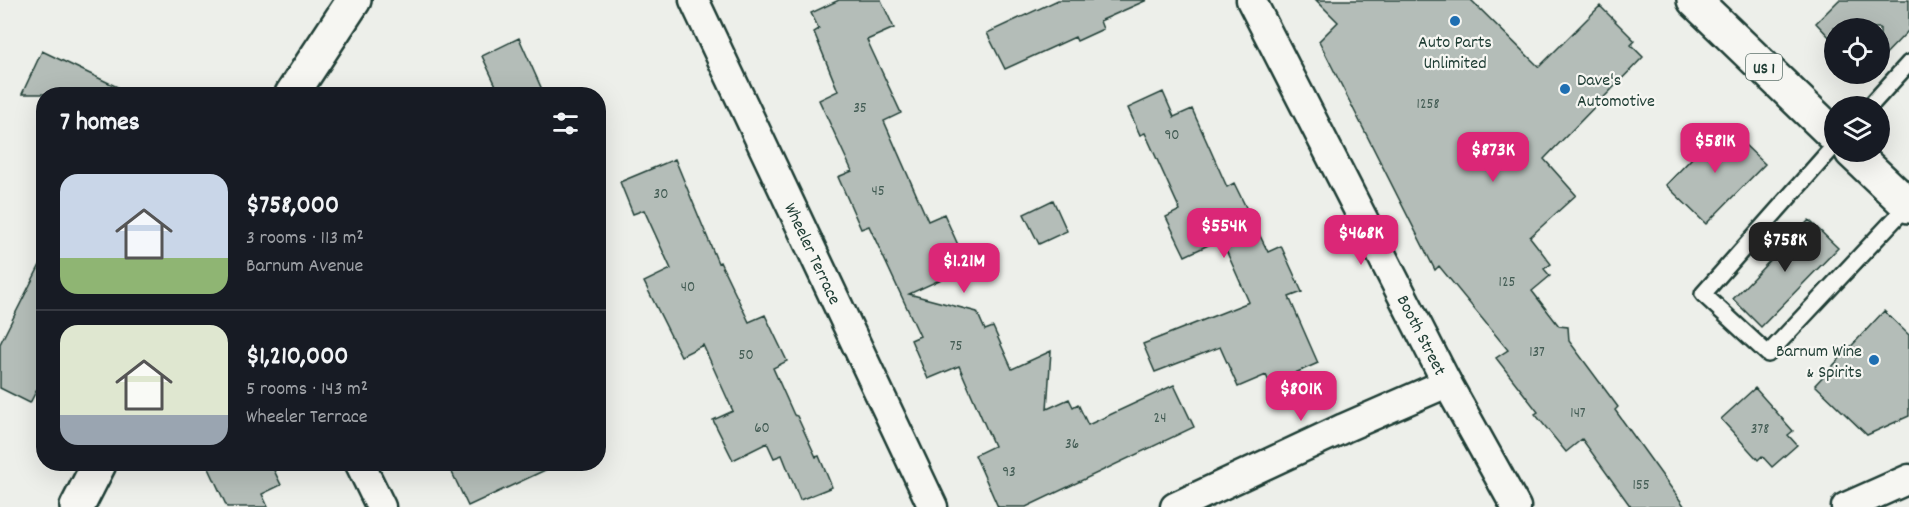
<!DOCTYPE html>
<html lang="en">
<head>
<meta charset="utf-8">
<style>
  body { margin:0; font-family:Dekko,sans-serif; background:#20242c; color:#f1f3f6; height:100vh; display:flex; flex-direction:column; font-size:22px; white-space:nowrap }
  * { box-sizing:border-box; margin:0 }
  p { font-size:20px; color:#9ea1a6 }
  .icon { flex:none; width:33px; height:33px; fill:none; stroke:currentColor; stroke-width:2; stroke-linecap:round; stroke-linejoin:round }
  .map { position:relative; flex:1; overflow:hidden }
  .drawer { position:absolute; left:36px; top:87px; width:570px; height:384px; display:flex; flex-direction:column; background:#171b24; border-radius:24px; box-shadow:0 6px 24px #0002 }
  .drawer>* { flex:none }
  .tools { position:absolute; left:1824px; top:18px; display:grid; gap:12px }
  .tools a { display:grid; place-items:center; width:66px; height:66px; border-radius:50%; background:#171b24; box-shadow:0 6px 24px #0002; font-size:30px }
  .price { position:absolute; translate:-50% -51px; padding:0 14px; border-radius:12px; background:#db2777; color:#fff; font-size:20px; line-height:39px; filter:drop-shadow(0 2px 3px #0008) }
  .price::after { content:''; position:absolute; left:50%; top:36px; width:18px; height:14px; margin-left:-9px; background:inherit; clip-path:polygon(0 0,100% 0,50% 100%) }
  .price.active { background:#222; color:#fff }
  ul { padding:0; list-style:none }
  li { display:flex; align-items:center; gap:18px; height:150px; padding:0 24px }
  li+li { border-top:2px solid #363941 }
  li span { display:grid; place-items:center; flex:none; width:168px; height:120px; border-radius:18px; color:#555 }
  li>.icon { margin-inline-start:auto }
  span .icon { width:72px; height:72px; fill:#fffc; stroke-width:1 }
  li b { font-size:26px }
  h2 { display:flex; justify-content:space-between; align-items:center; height:72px; padding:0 24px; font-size:26px }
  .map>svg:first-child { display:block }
  .building { fill:#b4bdb8; stroke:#1f3d34; stroke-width:1.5 }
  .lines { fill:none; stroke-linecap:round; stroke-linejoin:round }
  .lane-casing { stroke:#1f3d34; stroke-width:20 }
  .street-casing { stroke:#1f3d34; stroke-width:33 }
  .secondary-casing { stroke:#1f3d34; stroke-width:38 }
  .primary-casing { stroke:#1f3d34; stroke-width:38 }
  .lane { stroke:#f6f6f2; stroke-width:15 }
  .street { stroke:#f6f6f2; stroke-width:28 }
  .secondary { stroke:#f6f6f2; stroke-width:33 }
  .primary { stroke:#f6f6f2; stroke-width:33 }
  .poi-dot { fill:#1f6fb2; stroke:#f6f6f2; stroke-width:2 }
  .labels { text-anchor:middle; stroke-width:4.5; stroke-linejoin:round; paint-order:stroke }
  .number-label { font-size:15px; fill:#445d55 }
  .shield { fill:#f6f6f2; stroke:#60746d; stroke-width:1.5 }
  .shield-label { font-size:16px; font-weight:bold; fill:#1f3d34 }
  .poi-label { font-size:18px; fill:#1f3d34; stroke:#f6f6f2 }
  .street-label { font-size:18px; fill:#1f3d34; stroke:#f6f6f2 }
</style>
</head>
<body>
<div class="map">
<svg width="1909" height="507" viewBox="0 0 1909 507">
  <rect width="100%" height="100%" fill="#edefea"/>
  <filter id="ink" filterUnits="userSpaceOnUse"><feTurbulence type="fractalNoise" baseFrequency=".0167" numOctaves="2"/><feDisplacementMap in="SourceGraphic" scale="12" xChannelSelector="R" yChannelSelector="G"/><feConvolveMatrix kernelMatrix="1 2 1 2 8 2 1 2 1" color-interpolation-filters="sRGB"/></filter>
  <g filter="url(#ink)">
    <!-- building -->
    <path class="building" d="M839 0H881L894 28 867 40 901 113 884 121 928 221 944 214 968 267 909 294 977 312 985 330 993 327 1012 369 1051 351 1047 409 1069 399 1073 407 1078 404 1088 425 1174 385 1194 427 1026 507H998L975 455 994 446 959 366 928 379 911 340 920 336 869 226 861 229 838 177 852 171 819 100 838 91 814 32 819 29 811 13Z
      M1058 0H1147L1100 21 1103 29 1077 41 1075 37 1005 69 987 33Z
      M1316 0H1471L1539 67 1600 6 1635 41 1631 45 1643 57 1544 159 1576 195 1530 237 1551 264 1544 269 1550 276 1532 291 1559 326 1568 327 1569 341 1618 407 1615 410 1685 507H1631L1582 439 1566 452 1535 414 1538 412 1496 358 1508 350 1439 266 1435 270 1319 41 1338 22Z
      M1839 0H1909V30L1880 60V28H1834V42L1816 23Z
      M519 38 544 94H500L482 56Z
      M42 51 132 94H22Z
      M1163 92 1174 117 1192 109 1227 187 1234 183 1268 252 1281 246 1302 292 1289 297 1318 363 1270 384 1266 375 1238 387 1220 347 1155 372 1143 344 1249 302 1221 239 1185 256 1166 217 1180 210 1145 133 1140 135 1128 108Z
      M1724 125 1765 164 1706 224 1666 185Z
      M675 159 718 263 720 262 749 322 765 315 787 361 773 368 794 415 797 416 816 457 819 456 832 487 800 500 782 455 774 458 767 443 733 460 713 420 733 411 703 345 681 356 644 282 671 269 644 210 633 214 620 182Z
      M1053 200 1067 231 1039 244 1024 214Z
      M1809 220 1838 248 1761 327 1733 299Z
      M44 257V376L30 403 0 388V344Z
      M1884 311 1909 335V416L1867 435 1815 385Z
      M1755 388 1793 431 1788 435 1797 445 1772 467 1762 456 1758 460 1721 419Z
      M207 464H271L281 485 262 494 268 507H227Z
      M448 464H558L468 506Z"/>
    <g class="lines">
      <!-- lane casing -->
      <g class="lane-casing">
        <path id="lane" d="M1870 106 1909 63
          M1834 146 1703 294 1768 354 1908 205"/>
      </g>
      <!-- street casing -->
      <g class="street-casing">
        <g id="street">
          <path id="s1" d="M694 0 933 507"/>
          <path id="s2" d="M1251 0 1447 383 1516 507"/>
          <path d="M360 464 381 507"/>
          <path d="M1175 507 1344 428 1447 383"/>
          <path d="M1846 507 1909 479"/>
        </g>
      </g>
      <!-- secondary casing -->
      <g class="secondary-casing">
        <path id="secondary" d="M292 94 354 0
          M77 507 99 464"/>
      </g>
      <!-- primary casing -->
      <g class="primary-casing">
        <path id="primary" d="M1694 0 1834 135
          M1852 152 1909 206"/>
      </g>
      <!-- lane -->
      <use href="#lane" class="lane"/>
      <!-- street -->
      <use href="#street" class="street"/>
      <!-- secondary -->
      <use href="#secondary" class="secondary"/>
      <!-- primary -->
      <use href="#primary" class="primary"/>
    </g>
  </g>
  <!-- markers -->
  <g class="poi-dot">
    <circle cx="1455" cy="21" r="6"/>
    <circle cx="1565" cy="89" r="6"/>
    <circle cx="1874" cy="360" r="6"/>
  </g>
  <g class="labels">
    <!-- number labels -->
    <g class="number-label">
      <text x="1428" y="108">1258</text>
      <text x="860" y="112">35</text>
      <text x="1172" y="139">90</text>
      <text x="878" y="195">45</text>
      <text x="661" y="198">30</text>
      <text x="1507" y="286">125</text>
      <text x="688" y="291">40</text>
      <text x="956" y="350">75</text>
      <text x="1537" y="356">137</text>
      <text x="746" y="359">50</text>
      <text x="1578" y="417">147</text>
      <text x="1160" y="422">24</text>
      <text x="762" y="432">60</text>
      <text x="1760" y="433">378</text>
      <text x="1072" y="448">36</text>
      <text x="1009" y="476">93</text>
      <text x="1641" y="489">155</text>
    </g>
    <!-- shield labels -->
    <rect class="shield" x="1746" y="54" width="36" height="26" rx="4.5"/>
    <g class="shield-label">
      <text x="1764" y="73">US 1</text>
    </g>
    <!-- poi labels -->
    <g class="poi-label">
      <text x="1455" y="47">Auto Parts<tspan x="1455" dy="21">Unlimited</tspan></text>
      <text x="1577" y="85" text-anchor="start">Dave's<tspan x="1577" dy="21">Automotive</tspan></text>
      <text x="1862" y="356" text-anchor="end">Barnum Wine<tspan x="1862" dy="21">&amp; Spirits</tspan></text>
    </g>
    <!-- street labels -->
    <g class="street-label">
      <text dy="6" stroke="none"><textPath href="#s1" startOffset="280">Wheeler Terrace</textPath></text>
      <text dy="6" stroke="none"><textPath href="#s2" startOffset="376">Booth Street</textPath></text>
    </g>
  </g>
</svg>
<div class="tools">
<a><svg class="icon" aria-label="locate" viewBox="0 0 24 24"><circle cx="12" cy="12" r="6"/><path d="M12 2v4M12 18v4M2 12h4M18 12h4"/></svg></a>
<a><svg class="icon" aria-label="layers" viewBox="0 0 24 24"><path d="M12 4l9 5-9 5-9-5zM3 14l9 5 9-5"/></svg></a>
</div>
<b class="price" style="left:1715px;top:174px">$581K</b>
<b class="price" style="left:1493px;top:183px">$873K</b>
<b class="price" style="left:1224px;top:259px">$554K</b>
<b class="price" style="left:1361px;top:266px">$468K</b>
<b class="price active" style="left:1785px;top:273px">$758K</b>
<b class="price" style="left:964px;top:294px">$1.21M</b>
<b class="price" style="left:1301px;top:422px">$801K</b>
<section class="drawer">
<h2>7 homes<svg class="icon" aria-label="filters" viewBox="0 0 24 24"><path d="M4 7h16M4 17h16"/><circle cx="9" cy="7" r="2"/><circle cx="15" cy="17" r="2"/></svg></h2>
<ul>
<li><span style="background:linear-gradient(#c9d6e8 70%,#8fb573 0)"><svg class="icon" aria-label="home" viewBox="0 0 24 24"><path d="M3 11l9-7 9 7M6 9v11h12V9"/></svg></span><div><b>$758,000</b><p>3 rooms · 113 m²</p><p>Barnum Avenue</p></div></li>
<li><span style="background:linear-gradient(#dfe7d0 75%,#9aa5b1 0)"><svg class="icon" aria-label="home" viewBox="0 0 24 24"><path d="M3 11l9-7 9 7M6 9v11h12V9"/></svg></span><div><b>$1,210,000</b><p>5 rooms · 143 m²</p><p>Wheeler Terrace</p></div></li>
</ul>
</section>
</div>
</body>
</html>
